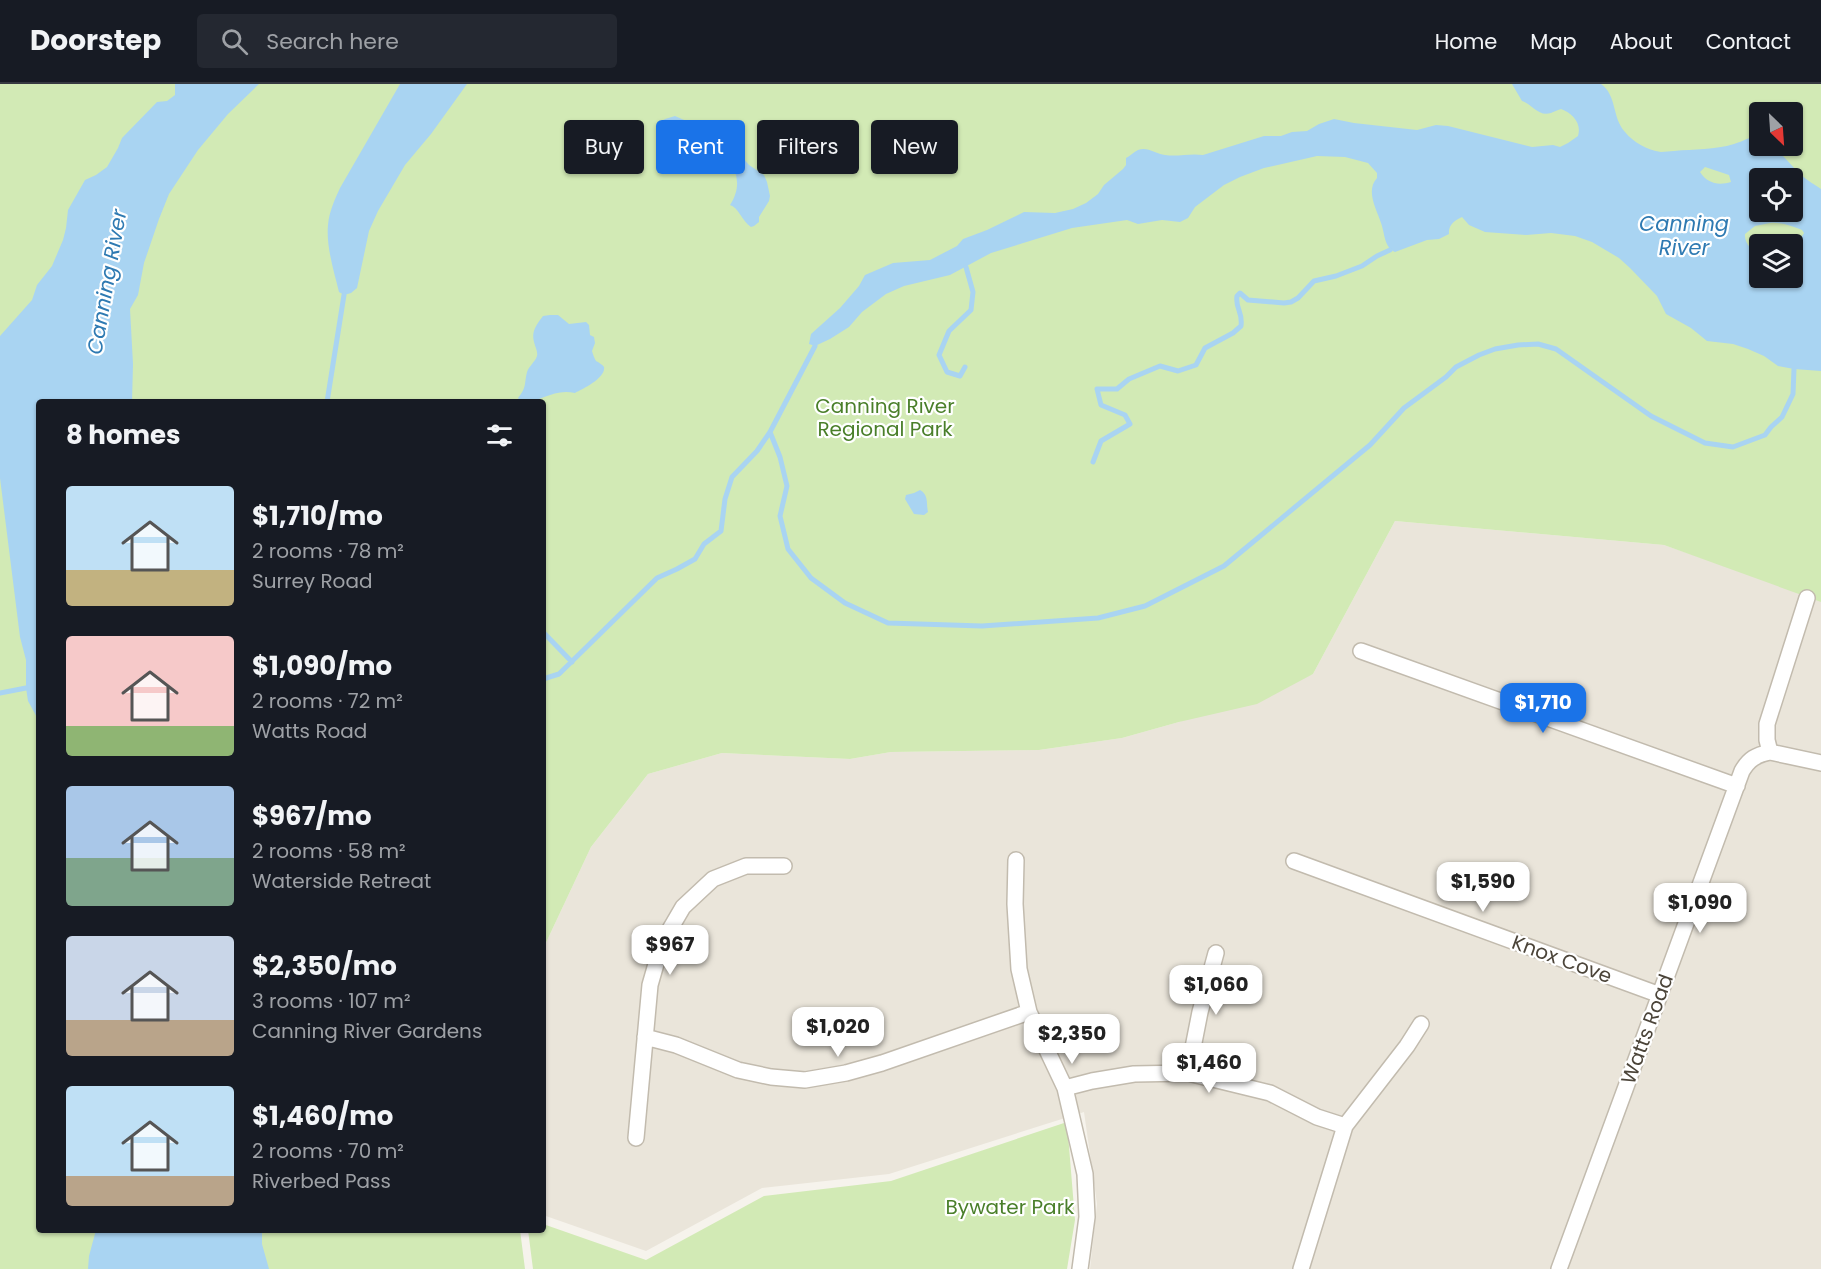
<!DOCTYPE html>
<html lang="en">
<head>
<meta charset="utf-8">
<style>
  body { margin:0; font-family:Poppins,sans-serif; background:#242831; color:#f1f3f6; height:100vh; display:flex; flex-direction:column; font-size:22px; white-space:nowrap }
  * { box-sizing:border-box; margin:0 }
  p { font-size:20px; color:#9ea1a6 }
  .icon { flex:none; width:33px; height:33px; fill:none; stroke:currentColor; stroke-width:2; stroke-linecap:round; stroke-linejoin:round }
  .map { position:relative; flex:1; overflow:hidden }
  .details { position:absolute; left:36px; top:315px; width:510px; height:834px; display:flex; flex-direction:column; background:#171b24; border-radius:6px; box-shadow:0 2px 4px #0004 }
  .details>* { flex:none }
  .guide { position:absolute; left:564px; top:36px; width:570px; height:54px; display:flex; gap:12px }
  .needle { width:39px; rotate:155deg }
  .tools { position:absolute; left:1749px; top:18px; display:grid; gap:12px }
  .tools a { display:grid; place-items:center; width:54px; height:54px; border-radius:6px; background:#171b24; box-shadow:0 2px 4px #0004; font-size:30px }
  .price { position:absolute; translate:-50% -51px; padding:0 14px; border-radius:12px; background:#fff; color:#222; font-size:20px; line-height:39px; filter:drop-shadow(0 2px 3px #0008) }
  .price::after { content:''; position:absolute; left:50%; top:36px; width:18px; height:14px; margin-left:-9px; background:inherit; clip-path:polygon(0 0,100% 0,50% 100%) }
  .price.current { background:#1a73e8; color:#fff }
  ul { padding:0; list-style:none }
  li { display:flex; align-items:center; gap:18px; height:150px; padding:0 30px }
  li span { display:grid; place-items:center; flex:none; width:168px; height:120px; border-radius:6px; color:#555 }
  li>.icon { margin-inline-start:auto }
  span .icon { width:72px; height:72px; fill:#fffc; stroke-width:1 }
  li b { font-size:26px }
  h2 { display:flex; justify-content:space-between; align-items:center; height:72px; padding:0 30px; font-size:26px }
  .chip { padding:0 21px; border-radius:6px; background:#171b24; box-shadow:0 2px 4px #0004; font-size:21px; line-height:54px }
  .chip.current { background:#1a73e8; color:#fff }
  header { display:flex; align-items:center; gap:36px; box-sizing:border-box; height:84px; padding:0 30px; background:#171b24; border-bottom:2px solid #363941 }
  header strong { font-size:28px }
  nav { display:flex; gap:33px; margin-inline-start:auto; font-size:21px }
  .search { width:420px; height:54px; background:#242831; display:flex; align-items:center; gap:15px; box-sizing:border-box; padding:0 21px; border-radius:6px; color:#9ea1a6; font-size:22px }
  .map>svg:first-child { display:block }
  .residential { fill:#eae5da }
  .green { fill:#d2eab5; fill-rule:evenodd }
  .water { fill:#a9d4f2; fill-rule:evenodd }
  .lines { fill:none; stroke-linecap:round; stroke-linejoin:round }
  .stream { stroke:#a9d4f2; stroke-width:5 }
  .street-casing { stroke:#c2bbae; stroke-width:18 }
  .street { stroke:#fff; stroke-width:15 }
  .labels { text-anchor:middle; stroke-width:4.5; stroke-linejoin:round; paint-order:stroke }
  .park-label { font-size:20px; fill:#4a7f2a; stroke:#fff }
  .street-label { font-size:20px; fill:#4b4439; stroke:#fff }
  .water-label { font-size:21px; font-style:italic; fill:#2e7ab2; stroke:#fff }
</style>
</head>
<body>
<header>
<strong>Doorstep</strong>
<div class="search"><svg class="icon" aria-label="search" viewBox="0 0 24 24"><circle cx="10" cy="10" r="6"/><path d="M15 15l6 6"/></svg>Search here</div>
<nav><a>Home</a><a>Map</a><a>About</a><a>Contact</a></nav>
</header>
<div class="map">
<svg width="1821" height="1185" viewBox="0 0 1821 1185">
  <rect width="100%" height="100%" fill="#f6f3ec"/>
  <!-- residential -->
  <path class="residential" d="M1395 437 1664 461 1821 515V1185H1090L1097 1120 1084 1028 889 1090 762 1104 646 1167 543 1131V865L591 763 648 690 722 669 850 675 891 668 1039 666 1122 654 1179 638 1313 590Z"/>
  <!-- green -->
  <path class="green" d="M0 0H1821V518L1664 461 1395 437 1313 590 1257 620 1179 638 1122 654 1039 666 891 668 850 675 722 669 648 690 591 763 543 865V318H39V1146H520L525 1185H0ZM1760 28H1792V62H1760ZM1760 94H1792V128H1760ZM1760 160H1792V194H1760Z
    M1067 1038 1075 1136 1067 1185H533L528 1146H543V1140L646 1176 764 1112 891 1097Z"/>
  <!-- water -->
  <path class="water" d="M175 0H259L228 30 198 66 169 110 159 135 144 179 138 211 130 225 133 280 132 318H39V637L28 617 26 604V576L20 553 0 394V252L32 216 37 201 52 182 63 156 66 144 68 126 85 96 96 91 107 83 118 64 122 54 157 18 167 17 175 11Z
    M400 0H467L431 50 405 81 378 127 369 147 357 204 351 209 344 211 339 208C334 187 326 163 328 141 329 128 335 115 340 104Z
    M1512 0H1601C1617 11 1612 34 1625 48 1633 58 1647 66 1661 68 1665 68 1670 67 1674 67 1694 65 1715 66 1734 60 1744 57 1748 53 1759 52L1760 62C1779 62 1788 79 1801 91 1807 96 1815 101 1821 105V287L1794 285 1778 282 1764 272 1748 265 1733 260 1707 257 1691 244 1666 230 1657 212 1630 184 1619 174 1592 158 1575 152 1551 149 1526 151 1485 148 1469 141 1462 133C1455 136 1448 141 1449 150L1439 155 1427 156 1395 168C1384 163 1385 150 1381 139 1377 126 1365 107 1377 94V89L1368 79 1345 73 1317 72 1264 84 1240 93 1224 101 1195 123 1188 134 1180 138 1162 136 1138 140 1127 136 1072 144 991 169 950 191 904 202 886 210 862 228 849 243 830 255 815 262 809 260 811 250 840 224 859 202 865 191 893 179 930 176 957 162 963 155 987 146 1024 128 1055 129 1073 125 1086 119 1098 110 1104 101 1123 85 1126 81V74C1130 72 1134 68 1138 66 1147 62 1156 70 1165 71 1178 73 1190 69 1203 71L1264 52H1281L1292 48 1307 47 1319 40 1334 35 1354 39 1417 46 1436 41 1448 42 1532 63 1553 61 1560 63 1568 59 1578 52C1582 39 1572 29 1561 25 1557 26 1554 28 1551 29 1538 33 1532 20 1522 17ZM1705 83 1729 91 1731 98C1718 102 1707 99 1700 88ZM1760 94H1792V128H1760ZM1770 139C1781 138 1792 142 1802 146L1804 149 1801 154V164L1793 175 1792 194H1760L1759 171C1752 167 1744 159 1745 150L1755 142Z
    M675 32 691 39 707 42 712 45 716 53 738 68 749 81 764 91 767 98 770 112 769 117 759 133V138L754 142 751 143C742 137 739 124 730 121 747 95 731 72 708 59 704 57 691 54 685 53 677 51 671 46 663 46L662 37 665 35Z
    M550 231H558L569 240 586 238 589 241 590 251 594 253 595 259 592 267C593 270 594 274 596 277 598 278 603 281 604 283 606 294 583 305 575 309 554 304 542 318 521 318L518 314C527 303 524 300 527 288 529 282 535 278 537 272 538 267 535 263 534 258 531 247 537 240 543 232Z
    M920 406C929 411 926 419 928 428L924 431 914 430 905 415 906 411 914 409Z
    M96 1146H262V1160L269 1185H88L89 1172Z"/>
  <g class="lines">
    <!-- stream -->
    <path class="stream" d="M965 283 960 292 947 288 939 271 949 247 971 226 973 208 966 183
      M327 318 344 211
      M770 348 780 373 787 402 780 432 788 465 811 494 845 519 888 539 982 542 1098 534 1145 522 1224 482 1370 361 1404 324 1446 293 1456 283 1479 271 1495 265 1518 261 1538 260 1556 265 1651 332 1705 359 1733 363 1765 351 1771 343 1782 333 1793 310 1794 285
      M1093 378 1101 357 1130 340 1125 331 1101 321 1097 305H1117L1129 295 1160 282 1178 287 1196 281 1205 264 1233 249 1241 242C1243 227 1235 225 1237 212L1240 209 1248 216 1284 219 1291 218 1298 214 1314 197 1336 192 1362 182 1377 172 1390 166
      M543 548 572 578
      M543 595 559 590 657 494 677 485 695 475 704 460 721 447 725 415 732 393 757 367 770 348 815 262
      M0 609 26 604"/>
    <!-- street casing -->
    <g class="street-casing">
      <path id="street" d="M1361 567 1737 702
        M1770 668 1821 679
        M1016 776 1015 820 1019 885 1029 928 1065 1004 1085 1090 1087 1133 1080 1185
        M1294 777 1660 911
        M645 953 676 961 738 986 771 993 805 996 846 989 882 979 1029 928
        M1188 989 1200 928 1216 869
        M1065 1004 1092 997 1134 990 1188 989 1270 1009 1317 1033 1345 1042
        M636 1054 650 901 662 859 683 823 713 795 746 782H784
        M1301 1185 1345 1042 1407 962 1421 940
        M1559 1185 1742 687C1749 675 1756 671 1770 668L1767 656V640L1807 514"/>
    </g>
    <!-- street -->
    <use href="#street" class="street"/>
  </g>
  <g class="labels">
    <!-- park labels -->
    <g class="park-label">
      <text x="885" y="329">Canning River<tspan x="885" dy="23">Regional Park</tspan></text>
      <text x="1010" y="1130">Bywater Park</text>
    </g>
    <!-- street labels -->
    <g class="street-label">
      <text transform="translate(1562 875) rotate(20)" y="7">Knox Cove</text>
      <text transform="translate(1647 945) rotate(-70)" y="7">Watts Road</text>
    </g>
    <!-- water labels -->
    <g class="water-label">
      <text x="1684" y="147">Canning<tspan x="1684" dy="24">River</tspan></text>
      <text transform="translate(107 198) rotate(-80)" y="7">Canning River</text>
    </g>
  </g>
</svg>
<div class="tools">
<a><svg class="needle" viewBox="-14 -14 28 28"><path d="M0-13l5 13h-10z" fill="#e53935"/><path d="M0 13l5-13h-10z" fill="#9ea1a6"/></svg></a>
<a><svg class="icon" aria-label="locate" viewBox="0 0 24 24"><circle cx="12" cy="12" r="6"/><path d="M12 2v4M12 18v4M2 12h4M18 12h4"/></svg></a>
<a><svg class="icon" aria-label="layers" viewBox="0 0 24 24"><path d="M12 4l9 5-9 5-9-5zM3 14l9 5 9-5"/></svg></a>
</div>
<b class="price current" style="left:1543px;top:650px">$1,710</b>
<b class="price" style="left:1483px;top:829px">$1,590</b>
<b class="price" style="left:1700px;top:850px">$1,090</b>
<b class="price" style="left:670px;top:892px">$967</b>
<b class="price" style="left:1216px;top:932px">$1,060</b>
<b class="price" style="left:838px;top:974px">$1,020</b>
<b class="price" style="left:1072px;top:981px">$2,350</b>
<b class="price" style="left:1209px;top:1010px">$1,460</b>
<div class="guide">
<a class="chip">Buy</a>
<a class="chip current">Rent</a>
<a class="chip">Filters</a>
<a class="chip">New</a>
</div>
<section class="details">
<h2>8 homes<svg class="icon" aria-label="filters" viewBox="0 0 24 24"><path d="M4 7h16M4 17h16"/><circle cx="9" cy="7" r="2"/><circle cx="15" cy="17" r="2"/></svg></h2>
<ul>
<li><span style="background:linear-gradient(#bfe0f5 70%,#c2b280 0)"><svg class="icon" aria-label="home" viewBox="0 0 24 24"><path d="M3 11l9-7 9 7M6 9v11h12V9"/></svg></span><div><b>$1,710/mo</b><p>2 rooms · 78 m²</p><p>Surrey Road</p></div></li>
<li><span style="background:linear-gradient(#f6c9c9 75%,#8fb573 0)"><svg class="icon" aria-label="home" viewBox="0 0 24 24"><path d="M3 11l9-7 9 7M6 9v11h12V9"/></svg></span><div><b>$1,090/mo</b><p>2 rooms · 72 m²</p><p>Watts Road</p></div></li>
<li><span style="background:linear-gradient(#a9c7e8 60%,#7fa58c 0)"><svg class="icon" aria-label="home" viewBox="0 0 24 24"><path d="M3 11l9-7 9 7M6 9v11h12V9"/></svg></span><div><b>$967/mo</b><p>2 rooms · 58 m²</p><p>Waterside Retreat</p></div></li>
<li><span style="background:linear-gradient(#c9d6e8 70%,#b9a48a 0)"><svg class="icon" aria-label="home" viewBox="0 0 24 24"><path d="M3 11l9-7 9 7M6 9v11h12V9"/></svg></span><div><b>$2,350/mo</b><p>3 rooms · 107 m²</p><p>Canning River Gardens</p></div></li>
<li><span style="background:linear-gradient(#bfe0f5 75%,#b9a48a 0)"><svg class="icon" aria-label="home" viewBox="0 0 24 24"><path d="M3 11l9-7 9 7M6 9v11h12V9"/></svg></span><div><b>$1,460/mo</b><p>2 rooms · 70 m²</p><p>Riverbed Pass</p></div></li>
</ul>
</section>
</div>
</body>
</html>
